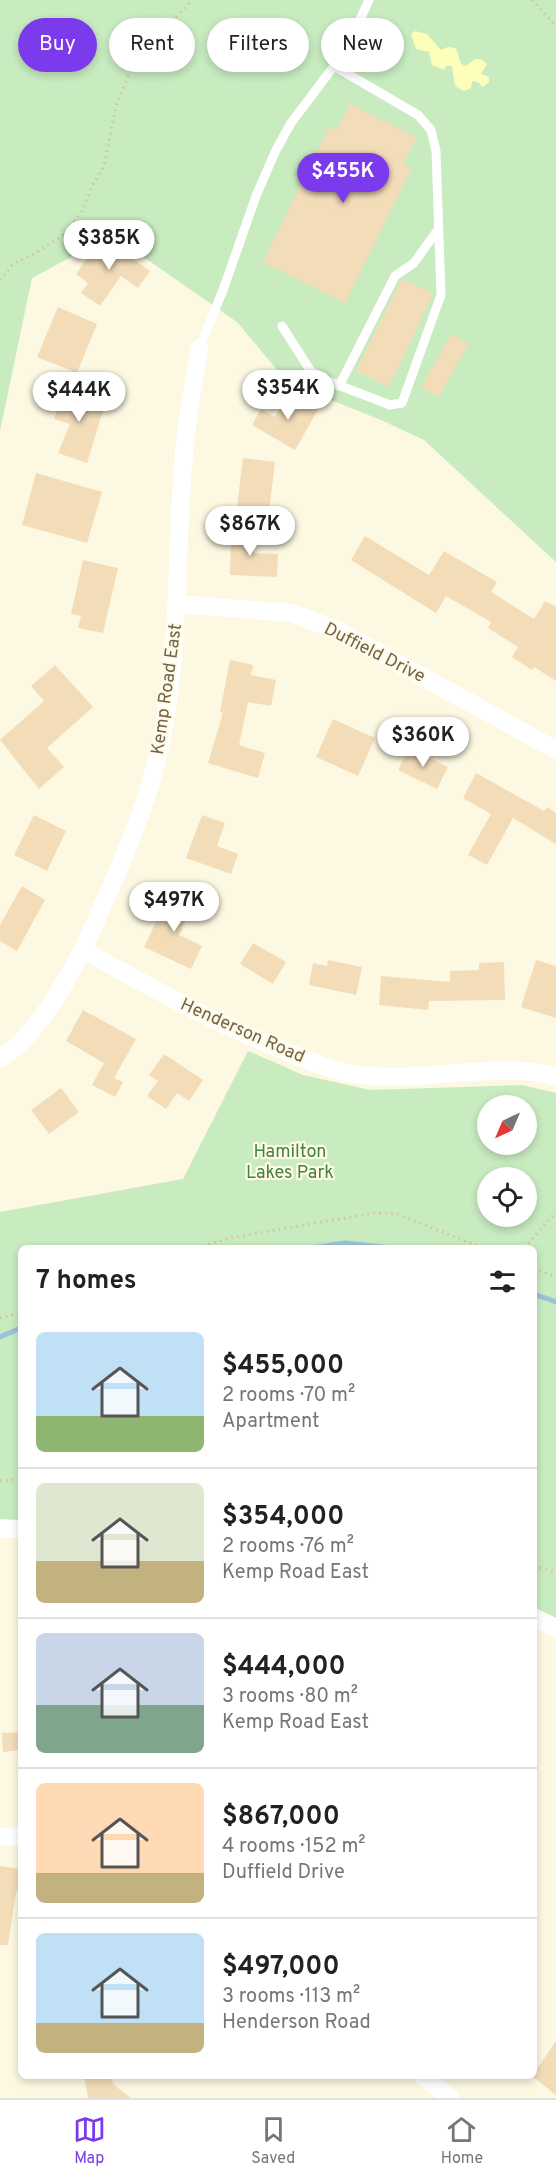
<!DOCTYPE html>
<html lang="en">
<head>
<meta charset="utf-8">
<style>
  body { margin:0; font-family:Overpass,sans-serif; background:#f2f2f2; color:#222; height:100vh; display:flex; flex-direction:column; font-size:22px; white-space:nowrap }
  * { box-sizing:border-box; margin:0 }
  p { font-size:20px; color:#767676 }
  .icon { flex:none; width:33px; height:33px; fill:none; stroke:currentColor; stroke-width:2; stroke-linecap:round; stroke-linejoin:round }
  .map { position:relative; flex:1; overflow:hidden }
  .panel { position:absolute; left:18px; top:1245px; width:519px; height:834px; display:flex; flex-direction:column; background:#fff; border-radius:9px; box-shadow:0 3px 9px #0003 }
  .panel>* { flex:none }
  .guide { position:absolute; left:18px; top:18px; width:520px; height:54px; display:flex; gap:12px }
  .needle { width:39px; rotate:224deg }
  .buttons { position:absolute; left:477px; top:1095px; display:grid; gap:12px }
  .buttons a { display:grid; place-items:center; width:60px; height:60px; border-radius:50%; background:#fff; box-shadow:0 3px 9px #0003; font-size:30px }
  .price { position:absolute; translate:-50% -51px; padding:0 14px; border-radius:21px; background:#fff; color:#222; font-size:20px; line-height:39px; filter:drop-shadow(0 2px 3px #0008) }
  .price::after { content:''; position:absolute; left:50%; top:36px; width:18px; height:14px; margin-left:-9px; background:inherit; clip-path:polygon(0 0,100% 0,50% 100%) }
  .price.active { background:#7c3aed; color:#fff }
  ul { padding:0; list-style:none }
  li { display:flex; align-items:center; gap:18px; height:150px; padding:0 18px }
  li+li { border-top:2px solid #e0e0e0 }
  li span { display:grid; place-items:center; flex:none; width:168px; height:120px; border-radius:9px; color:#555 }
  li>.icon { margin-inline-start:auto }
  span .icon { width:72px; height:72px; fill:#fffc; stroke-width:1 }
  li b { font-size:26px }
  h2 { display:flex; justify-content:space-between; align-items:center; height:72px; padding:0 18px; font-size:26px }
  .tag { padding:0 21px; border-radius:27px; background:#fff; box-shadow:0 3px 9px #0003; font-size:21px; line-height:54px }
  .tag.active { background:#7c3aed; color:#fff }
  .menu { display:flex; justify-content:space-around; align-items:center; height:84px; border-top:2px solid #e0e0e0; background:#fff; font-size:16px; color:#767676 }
  .menu a { display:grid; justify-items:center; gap:3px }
  .menu .active { color:#7c3aed }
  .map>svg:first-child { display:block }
  .green { fill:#c8ebc0; fill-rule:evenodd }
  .sand { fill:#fefebb }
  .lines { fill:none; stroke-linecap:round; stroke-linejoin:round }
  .stream { stroke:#9cc2d9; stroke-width:5 }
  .building { fill:#f3ddb9 }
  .path { stroke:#d8c19c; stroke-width:3; stroke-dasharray:1.5 4.5; stroke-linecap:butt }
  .service { stroke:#fff; stroke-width:9 }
  .minor { stroke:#fff; stroke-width:18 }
  .labels { text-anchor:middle; stroke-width:4.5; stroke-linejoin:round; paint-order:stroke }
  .street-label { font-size:18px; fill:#756248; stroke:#fffbe9 }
  .park-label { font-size:18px; fill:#468141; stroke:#fffbe9 }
</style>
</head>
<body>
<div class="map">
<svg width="556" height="2098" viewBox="0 0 556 2098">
  <rect width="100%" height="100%" fill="#fdf8e2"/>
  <!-- green -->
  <path class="green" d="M0 0H556V562L424 440 381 420 288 383 237 322 112 235 32 278 0 431Z
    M248 1051 303 1075 370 1090 522 1085 556 1093V1618L534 1607V1248H21V1520L0 1519V1212L183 1179ZM488 1106H526V1144H488ZM488 1178H526V1216H488Z"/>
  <!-- sand -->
  <path class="sand" d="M415 31 427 34 441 50 448 47 456 48 461 64 466 66 475 59H481L487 64 481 74 489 77V82L483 87 478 82 472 81 471 88 464 91 455 86 452 66H446L444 70 432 65 429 52 416 49 411 34Z"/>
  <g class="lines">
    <!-- stream -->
    <path class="stream" d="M311 1248 345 1243 392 1248
      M534 1294 556 1302
      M0 1337 21 1328"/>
  </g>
  <!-- building -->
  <path class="building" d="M350 104 417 137 403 163 412 168 345 303 263 262 329 127 336 131Z
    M102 237 150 271 138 288 121 276 100 306 81 293 88 283 76 274Z
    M402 279 433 293 389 387 356 371Z
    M58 307 97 324 77 373 37 357Z
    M451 334 468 344 439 397 421 387Z
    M64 388 106 401 87 463 58 453 70 424 54 419Z
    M290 391 319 408 295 450 252 425 261 409 275 417Z
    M243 458 275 462 269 512 237 507Z
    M36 473 102 492 87 543 22 525Z
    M231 530 255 531 254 553 278 554 277 577 230 575Z
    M365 536 429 575 444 551 497 582 491 592 534 619 545 601 556 607V681L534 667 532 670 512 657 518 647 488 628 491 622 446 596 436 613 351 560Z
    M83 560 118 568 103 633 78 628 81 616 71 614Z
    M230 660 253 665 251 675 276 680 271 706 248 702 239 745 265 753 258 778 208 763 223 713 220 712Z
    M55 665 93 707 47 748 64 767 39 789 0 740 44 701 31 686Z
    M333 719 375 738 358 776 316 757Z
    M409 748 448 767 437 789 398 770Z
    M476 773 544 811 547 807 556 813V844L513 818 487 865 468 855 491 814 463 798Z
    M34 815 66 831 47 871 14 855Z
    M202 815 225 823 217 846 238 854 231 874 186 858Z
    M22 886 45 900 17 951 0 941V925Z
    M170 893 194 904 179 935 202 946 191 969 144 947Z
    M253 943 286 962 273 984 240 964Z
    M328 960 362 967 356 995 309 985 313 963 327 966Z
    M536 960 556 966V1018L521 1007Z
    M504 962 505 1000 429 1001 428 1010 379 1005 381 976 450 982V971L479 970V963Z
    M83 1010 136 1039 114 1078 123 1082 115 1097 92 1085 104 1063 66 1041Z
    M164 1054 203 1080 189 1101 177 1093 166 1109 147 1096 158 1081 149 1075Z
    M61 1088 79 1112 49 1134 31 1110Z
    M21 1732V1750L3 1752 2 1733Z
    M0 1866 21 1869V1893L16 1892 8 1945H0Z
    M556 2041V2095L532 2076Z
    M84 2076H111L113 2084 131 2098H88Z"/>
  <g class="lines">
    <!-- path -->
    <path class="path" d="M532 0 556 26
      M0 280 14 263 32 255 65 234 82 211 92 186 104 166 116 107 134 61 192 0
      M197 1248 229 1238 374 1213 397 1214 483 1248
      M524 1248 556 1212
      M534 1268 556 1277
      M0 1318 21 1313
      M0 1481 21 1479
      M534 1566 556 1572"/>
    <!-- service -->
    <path class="service" d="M282 326 310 370 320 378 390 405 402 403 441 295 436 151 431 130 418 115 334 66
      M199 349 223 290 256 196 276 150 291 123 334 66 354 33 369 0
      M339 386 395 276 414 263 439 228"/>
    <!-- minor -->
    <path class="minor" d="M178 604 292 613 341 632 556 750
      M83 950C148 986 213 1022 282 1050 307 1060 334 1072 361 1075 419 1083 505 1060 556 1077
      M0 1059C41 1032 75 968 95 923 117 873 141 821 155 767 184 658 173 545 186 434 189 405 195 377 199 349
      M0 1529H21
      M534 1618 556 1628
      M0 1837 21 1836
      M423 2076 450 2098"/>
  </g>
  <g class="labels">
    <!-- street labels -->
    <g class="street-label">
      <text transform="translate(375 652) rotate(27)" y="6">Duffield Drive</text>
      <text transform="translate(166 689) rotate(-82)" y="6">Kemp Road East</text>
      <text transform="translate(243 1030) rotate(24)" y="6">Henderson Road</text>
    </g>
    <!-- park labels -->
    <g class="park-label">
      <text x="290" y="1157">Hamilton<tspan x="290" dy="21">Lakes Park</tspan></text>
    </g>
  </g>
</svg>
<div class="buttons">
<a><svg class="needle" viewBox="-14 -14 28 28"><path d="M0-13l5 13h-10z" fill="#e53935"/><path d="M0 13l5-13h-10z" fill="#767676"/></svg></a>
<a><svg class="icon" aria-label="locate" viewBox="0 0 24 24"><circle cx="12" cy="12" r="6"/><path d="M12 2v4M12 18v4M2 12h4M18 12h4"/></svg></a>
</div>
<b class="price active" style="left:343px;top:204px">$455K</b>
<b class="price" style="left:109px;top:271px">$385K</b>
<b class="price" style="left:288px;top:421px">$354K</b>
<b class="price" style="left:79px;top:423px">$444K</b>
<b class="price" style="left:250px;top:557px">$867K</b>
<b class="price" style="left:423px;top:768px">$360K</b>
<b class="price" style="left:174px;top:933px">$497K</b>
<div class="guide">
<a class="tag active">Buy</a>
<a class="tag">Rent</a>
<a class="tag">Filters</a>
<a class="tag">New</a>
</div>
<section class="panel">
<h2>7 homes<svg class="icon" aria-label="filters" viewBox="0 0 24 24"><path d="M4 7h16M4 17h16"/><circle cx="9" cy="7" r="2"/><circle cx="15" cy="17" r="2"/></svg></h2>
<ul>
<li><span style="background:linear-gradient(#bfe0f5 70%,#8fb573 0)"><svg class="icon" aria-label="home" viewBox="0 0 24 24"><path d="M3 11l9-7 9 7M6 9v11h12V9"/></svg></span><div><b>$455,000</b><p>2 rooms · 70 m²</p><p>Apartment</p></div></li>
<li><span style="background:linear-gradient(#dfe7d0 65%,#c2b280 0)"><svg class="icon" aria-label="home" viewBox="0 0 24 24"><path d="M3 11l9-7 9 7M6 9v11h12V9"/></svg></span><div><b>$354,000</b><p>2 rooms · 76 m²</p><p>Kemp Road East</p></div></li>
<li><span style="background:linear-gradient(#c9d6e8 60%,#7fa58c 0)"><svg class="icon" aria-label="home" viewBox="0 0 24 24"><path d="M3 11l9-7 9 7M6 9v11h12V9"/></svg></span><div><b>$444,000</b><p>3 rooms · 80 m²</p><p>Kemp Road East</p></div></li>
<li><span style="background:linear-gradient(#ffd9b3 75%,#c2b280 0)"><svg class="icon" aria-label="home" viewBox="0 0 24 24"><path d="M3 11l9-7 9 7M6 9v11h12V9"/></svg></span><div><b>$867,000</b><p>4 rooms · 152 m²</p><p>Duffield Drive</p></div></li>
<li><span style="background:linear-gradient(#bfe0f5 75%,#c2b280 0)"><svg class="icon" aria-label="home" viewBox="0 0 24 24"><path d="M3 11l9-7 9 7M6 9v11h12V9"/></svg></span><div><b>$497,000</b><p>3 rooms · 113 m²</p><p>Henderson Road</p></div></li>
</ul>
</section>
</div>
<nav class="menu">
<a class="active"><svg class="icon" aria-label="map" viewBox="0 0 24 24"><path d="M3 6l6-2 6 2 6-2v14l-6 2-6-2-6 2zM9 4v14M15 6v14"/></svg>Map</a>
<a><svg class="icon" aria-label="saved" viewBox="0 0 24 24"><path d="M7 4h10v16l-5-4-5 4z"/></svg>Saved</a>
<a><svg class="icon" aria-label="home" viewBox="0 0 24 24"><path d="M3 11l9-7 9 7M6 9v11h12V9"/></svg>Home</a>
</nav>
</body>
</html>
